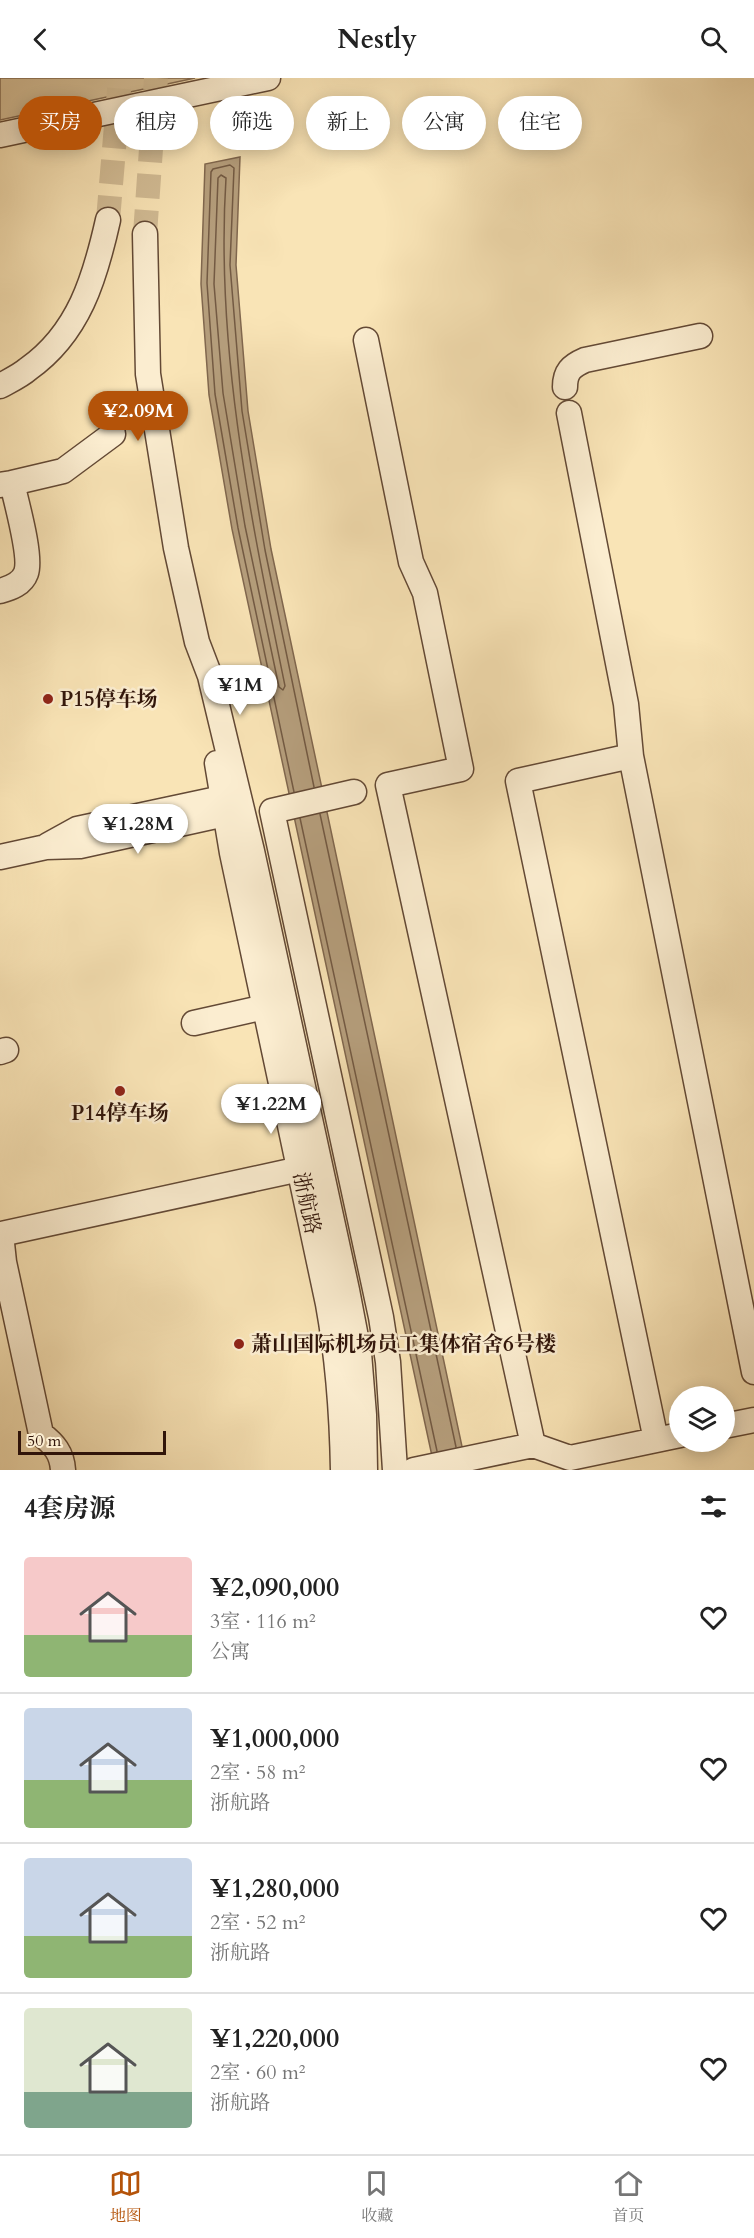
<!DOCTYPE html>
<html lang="zh">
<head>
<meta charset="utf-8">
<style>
  body { margin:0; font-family:Cardo,"Noto Serif SC",serif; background:#f2f2f2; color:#222; height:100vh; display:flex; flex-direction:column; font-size:22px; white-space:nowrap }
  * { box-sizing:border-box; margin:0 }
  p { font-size:20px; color:#767676 }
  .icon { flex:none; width:33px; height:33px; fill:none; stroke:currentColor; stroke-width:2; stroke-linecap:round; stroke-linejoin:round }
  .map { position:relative; height:1392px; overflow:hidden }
  .drawer { display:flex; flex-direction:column; background:#fff; flex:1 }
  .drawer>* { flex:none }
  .banner { position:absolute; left:18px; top:18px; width:718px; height:54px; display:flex; gap:12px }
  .buttons { position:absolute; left:669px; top:1308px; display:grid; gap:12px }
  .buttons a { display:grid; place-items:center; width:66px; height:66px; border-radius:50%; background:#fff; box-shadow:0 3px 15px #0003; font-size:30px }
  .scale { position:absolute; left:18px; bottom:15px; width:148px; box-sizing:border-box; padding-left:6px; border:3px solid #31150a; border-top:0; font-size:16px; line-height:21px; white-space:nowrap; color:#31150a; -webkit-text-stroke:4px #fbedd0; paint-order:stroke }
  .price { position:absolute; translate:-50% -51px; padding:0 14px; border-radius:21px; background:#fff; color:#222; font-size:20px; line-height:39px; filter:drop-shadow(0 2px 3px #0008) }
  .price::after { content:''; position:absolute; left:50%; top:36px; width:18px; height:14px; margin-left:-9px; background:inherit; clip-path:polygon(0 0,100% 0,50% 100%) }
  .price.active { background:#b45309; color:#fff }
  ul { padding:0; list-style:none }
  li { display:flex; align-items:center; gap:18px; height:150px; padding:0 24px }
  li+li { border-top:2px solid #e0e0e0 }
  li span { display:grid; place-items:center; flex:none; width:168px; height:120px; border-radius:6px; color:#555 }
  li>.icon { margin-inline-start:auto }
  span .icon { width:72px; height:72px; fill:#fffc; stroke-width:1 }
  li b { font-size:26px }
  h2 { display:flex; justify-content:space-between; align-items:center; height:72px; padding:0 24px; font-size:26px }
  .tag { padding:0 21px; border-radius:27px; background:#fff; box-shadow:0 3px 15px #0003; font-size:21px; line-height:54px }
  .tag.active { background:#b45309; color:#fff }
  header { display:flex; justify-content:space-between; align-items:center; height:78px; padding:0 24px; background:#fff; font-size:27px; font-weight:700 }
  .tabs { display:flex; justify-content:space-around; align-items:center; height:84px; border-top:2px solid #e0e0e0; background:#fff; font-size:16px; color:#767676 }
  .tabs a { display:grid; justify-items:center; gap:3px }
  .tabs .active { color:#b45309 }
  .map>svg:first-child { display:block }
  .green { fill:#d7c199; stroke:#846b52; stroke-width:1.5 }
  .water { fill:#b59e7c; stroke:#80674e; stroke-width:1.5 }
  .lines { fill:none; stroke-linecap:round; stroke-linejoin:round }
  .shore { stroke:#735a43; stroke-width:1.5 }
  .minor-tunnel { stroke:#d1bb94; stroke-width:24; stroke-dasharray:24 12; stroke-linecap:butt }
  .minor-casing { stroke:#634935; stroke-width:27 }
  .minor { stroke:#fbedd0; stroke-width:24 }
  .poi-dot { fill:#8f2418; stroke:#fbedd0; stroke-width:2 }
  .labels { text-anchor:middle; stroke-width:5; stroke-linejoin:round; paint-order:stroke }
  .poi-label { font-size:21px; font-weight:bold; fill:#31150a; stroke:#fbedd0; text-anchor:start }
  .street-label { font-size:21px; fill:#31150a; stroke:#fbedd0 }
</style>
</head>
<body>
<header><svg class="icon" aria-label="back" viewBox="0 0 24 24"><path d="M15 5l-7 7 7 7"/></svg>Nestly<svg class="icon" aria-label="search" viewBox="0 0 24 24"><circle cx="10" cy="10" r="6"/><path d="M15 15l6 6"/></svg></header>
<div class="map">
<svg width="754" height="1392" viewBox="0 0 754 1392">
  <rect width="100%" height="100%" fill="#f9e4b6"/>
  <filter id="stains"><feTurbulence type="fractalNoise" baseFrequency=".00333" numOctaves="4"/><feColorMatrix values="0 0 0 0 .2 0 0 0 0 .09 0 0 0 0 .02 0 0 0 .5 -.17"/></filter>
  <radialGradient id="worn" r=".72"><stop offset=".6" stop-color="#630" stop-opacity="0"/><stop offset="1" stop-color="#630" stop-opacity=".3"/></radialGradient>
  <!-- green -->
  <path class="green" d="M0 0H195L0 42Z"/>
  <!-- water -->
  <path class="water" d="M240 79 236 187 248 333 271 471 467 1392H435L232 451 209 317 201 206 205 86Z"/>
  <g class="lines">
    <!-- shore -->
    <path class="shore" d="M221 97 226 100C215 271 251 441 285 608L283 612 279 609 245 448 223 315 214 206 218 100Z
      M294 714 238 450 215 316 207 205 211 94 213 91 230 87 234 90 230 187 242 333 265 472 314 709
      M320 736 456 1369
      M300 740 437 1373"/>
    <!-- minor-tunnel -->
    <path class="minor-tunnel" d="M108 142 120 0
      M145 156 156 0"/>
    <!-- minor casing -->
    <g class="minor-casing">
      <path id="minor" d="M0 57 268 0
        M145 156 148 296 176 470 197 564 210 598 252 773 347 1212 359 1275 364 1337 365 1392
        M366 262 411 484 425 515 461 691 388 707 533 1367 414 1392
        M0 308C9 303 20 298 28 291 79 255 95 200 108 142
        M565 309C565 294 571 288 585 282L700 258
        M569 335 626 626 631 678 754 1294
        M12 405 63 393 113 356
        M0 407 12 405C16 423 32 479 26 495 22 506 11 510 0 513
        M631 678 518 703 656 1362
        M217 685 232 775 328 1226C338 1281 342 1336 343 1392
        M354 714 272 733 381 1239 388 1284 395 1392
        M48 767 77 751 222 720 236 724
        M0 779 46 769 80 768 225 736 236 728
        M194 945 265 929
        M0 974 6 972
        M4 1184 41 1356C54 1366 62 1375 63 1392
        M0 1185 4 1184 1 1156 300 1091
        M724 1348 754 1342
        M533 1367 570 1380 680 1357"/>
    </g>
    <!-- minor -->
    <use href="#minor" class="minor"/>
  </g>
  <!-- markers -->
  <g class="poi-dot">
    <circle cx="48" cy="621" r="6"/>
    <circle cx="120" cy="1013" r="6"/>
    <circle cx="239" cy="1266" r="6"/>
  </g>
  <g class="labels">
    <!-- poi labels -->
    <g class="poi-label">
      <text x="60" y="628">P15停车场</text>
      <text x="120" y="1042" text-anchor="middle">P14停车场</text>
      <text x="251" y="1273">萧山国际机场员工集体宿舍6号楼</text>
    </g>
    <!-- street labels -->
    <g class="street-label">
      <text transform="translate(307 1125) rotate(78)" y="7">浙航路</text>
    </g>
  </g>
  <rect width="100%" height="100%" filter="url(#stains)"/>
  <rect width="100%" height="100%" fill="url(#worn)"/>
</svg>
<div class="buttons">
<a><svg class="icon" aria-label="layers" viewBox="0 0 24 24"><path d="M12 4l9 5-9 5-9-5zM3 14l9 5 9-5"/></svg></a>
</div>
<div class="scale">50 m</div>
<b class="price active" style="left:138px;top:364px">¥2.09M</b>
<b class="price" style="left:240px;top:638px">¥1M</b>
<b class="price" style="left:138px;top:777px">¥1.28M</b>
<b class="price" style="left:271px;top:1057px">¥1.22M</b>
<div class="banner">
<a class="tag active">买房</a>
<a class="tag">租房</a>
<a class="tag">筛选</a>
<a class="tag">新上</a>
<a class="tag">公寓</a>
<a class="tag">住宅</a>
</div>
</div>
<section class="drawer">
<h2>4套房源<svg class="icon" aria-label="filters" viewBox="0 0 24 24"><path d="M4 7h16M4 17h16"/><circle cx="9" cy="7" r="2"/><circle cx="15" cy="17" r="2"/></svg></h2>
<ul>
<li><span style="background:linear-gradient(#f6c9c9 65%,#8fb573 0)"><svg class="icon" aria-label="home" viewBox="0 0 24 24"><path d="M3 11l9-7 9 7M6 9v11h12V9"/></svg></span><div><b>¥2,090,000</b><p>3室 · 116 m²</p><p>公寓</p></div><svg class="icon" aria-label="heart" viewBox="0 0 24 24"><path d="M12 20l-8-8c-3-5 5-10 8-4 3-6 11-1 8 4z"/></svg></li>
<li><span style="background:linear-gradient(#c9d6e8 60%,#8fb573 0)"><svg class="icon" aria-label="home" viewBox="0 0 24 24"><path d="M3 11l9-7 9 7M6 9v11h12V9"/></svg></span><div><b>¥1,000,000</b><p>2室 · 58 m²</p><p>浙航路</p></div><svg class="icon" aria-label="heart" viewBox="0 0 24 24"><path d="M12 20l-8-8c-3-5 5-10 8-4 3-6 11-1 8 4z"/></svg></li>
<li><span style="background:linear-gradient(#c9d6e8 65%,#8fb573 0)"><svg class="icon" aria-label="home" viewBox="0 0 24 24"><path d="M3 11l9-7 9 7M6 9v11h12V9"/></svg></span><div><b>¥1,280,000</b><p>2室 · 52 m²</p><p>浙航路</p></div><svg class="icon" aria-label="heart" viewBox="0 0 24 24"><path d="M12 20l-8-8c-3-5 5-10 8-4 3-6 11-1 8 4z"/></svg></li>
<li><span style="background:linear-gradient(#dfe7d0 70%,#7fa58c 0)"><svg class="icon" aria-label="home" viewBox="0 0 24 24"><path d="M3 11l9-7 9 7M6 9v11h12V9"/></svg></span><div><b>¥1,220,000</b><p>2室 · 60 m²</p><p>浙航路</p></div><svg class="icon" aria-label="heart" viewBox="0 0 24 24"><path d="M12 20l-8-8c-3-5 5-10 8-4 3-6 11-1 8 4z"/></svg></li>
</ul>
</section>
<nav class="tabs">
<a class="active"><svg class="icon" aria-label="map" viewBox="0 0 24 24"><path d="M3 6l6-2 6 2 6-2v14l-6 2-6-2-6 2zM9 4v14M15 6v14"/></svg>地图</a>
<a><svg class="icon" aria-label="saved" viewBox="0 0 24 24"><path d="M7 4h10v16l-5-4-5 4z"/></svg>收藏</a>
<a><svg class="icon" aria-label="home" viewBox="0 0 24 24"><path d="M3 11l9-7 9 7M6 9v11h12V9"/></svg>首页</a>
</nav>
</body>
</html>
